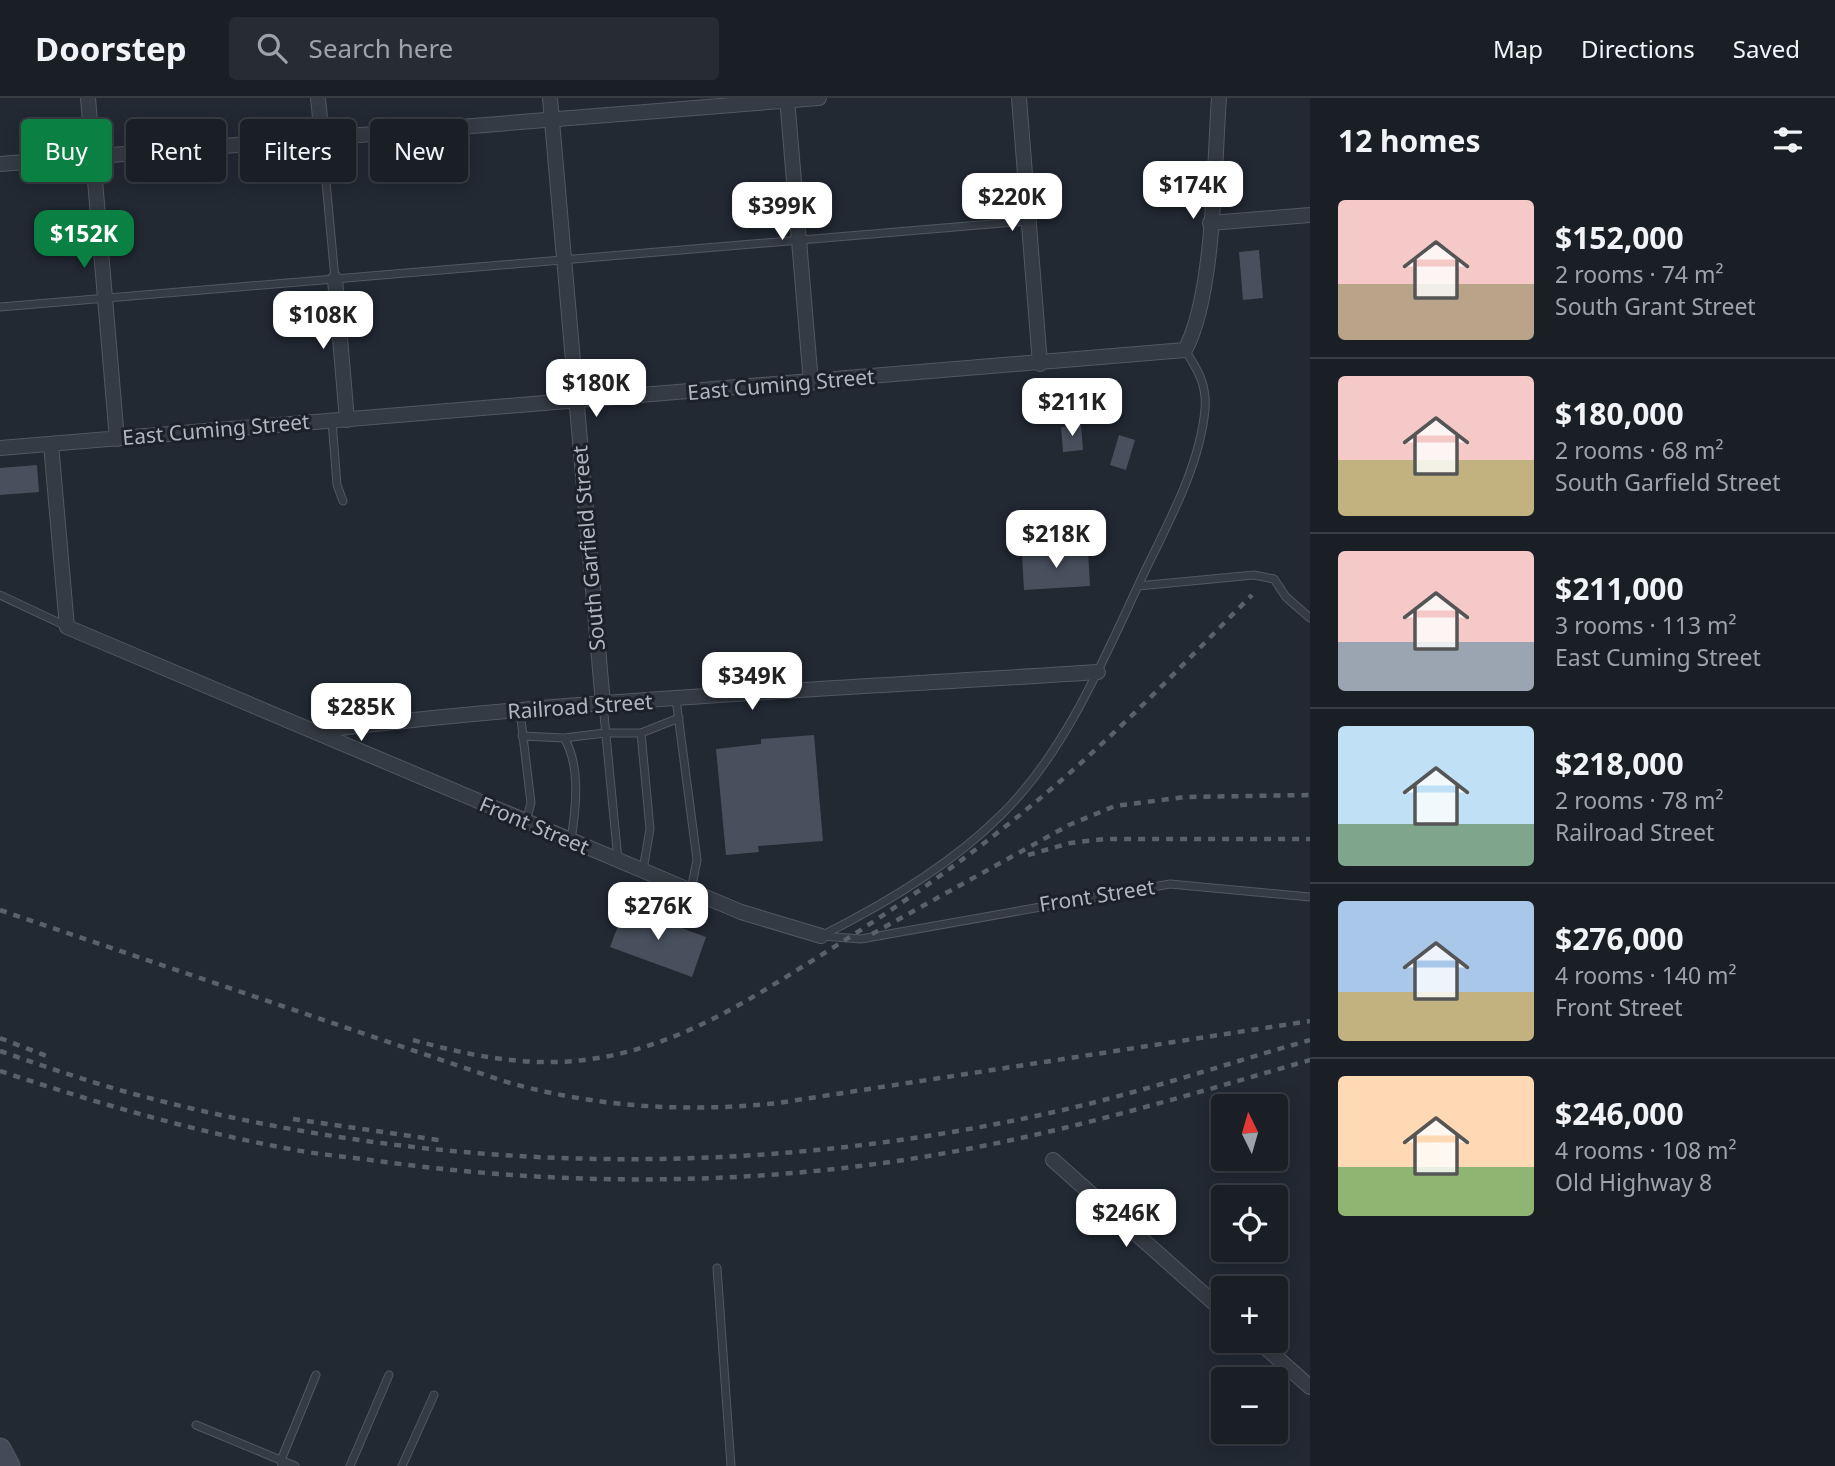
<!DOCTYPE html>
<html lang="en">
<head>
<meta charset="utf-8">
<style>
  body { margin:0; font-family:"Noto Sans",sans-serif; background:#272c32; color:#f1f3f6; height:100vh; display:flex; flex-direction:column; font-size:26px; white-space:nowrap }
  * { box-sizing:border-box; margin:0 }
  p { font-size:23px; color:#9fa2a7 }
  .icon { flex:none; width:38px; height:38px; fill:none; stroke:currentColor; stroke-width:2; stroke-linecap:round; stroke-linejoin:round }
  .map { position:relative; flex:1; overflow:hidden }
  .details { display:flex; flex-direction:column; background:#1a1f26; width:525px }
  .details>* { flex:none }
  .banner { position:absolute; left:21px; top:21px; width:665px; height:63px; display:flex; gap:14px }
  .needle { width:46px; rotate:355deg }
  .tools { position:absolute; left:1211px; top:996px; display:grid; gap:14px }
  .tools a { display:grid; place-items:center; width:77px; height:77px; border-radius:7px; background:#1a1f26; box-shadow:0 4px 18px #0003,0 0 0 2px #383d43; font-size:35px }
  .price { position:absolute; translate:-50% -60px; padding:0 16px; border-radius:14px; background:#fff; color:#222; font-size:23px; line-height:46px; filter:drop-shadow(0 2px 4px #0008) }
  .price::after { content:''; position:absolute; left:50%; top:42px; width:21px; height:16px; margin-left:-10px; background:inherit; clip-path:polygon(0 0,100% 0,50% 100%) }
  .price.active { background:#0b8043; color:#fff }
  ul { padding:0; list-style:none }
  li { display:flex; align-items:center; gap:21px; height:175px; padding:0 28px }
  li+li { border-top:2px solid #383d43 }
  li span { display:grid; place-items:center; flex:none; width:196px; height:140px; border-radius:7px; color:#555 }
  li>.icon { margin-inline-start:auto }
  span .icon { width:84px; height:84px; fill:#fffc; stroke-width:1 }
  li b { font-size:30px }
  h2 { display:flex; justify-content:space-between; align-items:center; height:84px; padding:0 28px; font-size:30px }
  .pill { padding:0 24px; border-radius:7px; background:#1a1f26; box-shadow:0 4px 18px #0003,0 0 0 2px #383d43; font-size:24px; line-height:63px }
  .pill.active { background:#0b8043; color:#fff }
  header { display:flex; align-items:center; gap:42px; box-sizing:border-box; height:98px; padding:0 35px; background:#1a1f26; border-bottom:2px solid #383d43 }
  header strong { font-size:33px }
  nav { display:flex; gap:38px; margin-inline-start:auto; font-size:24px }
  .search { width:490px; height:63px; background:#272c32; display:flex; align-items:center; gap:18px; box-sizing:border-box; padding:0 24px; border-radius:7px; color:#9fa2a7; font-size:26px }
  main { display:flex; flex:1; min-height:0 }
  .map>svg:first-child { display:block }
  .building { fill:#48505d }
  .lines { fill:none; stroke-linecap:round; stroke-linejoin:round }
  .lane-casing { stroke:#525862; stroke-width:9 }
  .street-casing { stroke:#525862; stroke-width:16 }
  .secondary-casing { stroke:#525862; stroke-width:23 }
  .lane { stroke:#353b44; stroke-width:7 }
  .street { stroke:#353b44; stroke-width:14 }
  .secondary { stroke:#444a57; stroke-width:21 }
  .rail { stroke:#59616d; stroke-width:4.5; stroke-dasharray:7 7; stroke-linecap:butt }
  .labels { text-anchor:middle; stroke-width:6; stroke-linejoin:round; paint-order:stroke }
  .street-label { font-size:21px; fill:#afb5c1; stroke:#1b2029 }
</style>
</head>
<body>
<header>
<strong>Doorstep</strong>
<div class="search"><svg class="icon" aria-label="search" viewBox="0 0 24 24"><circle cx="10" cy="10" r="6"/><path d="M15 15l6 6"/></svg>Search here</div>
<nav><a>Map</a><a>Directions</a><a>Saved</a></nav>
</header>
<main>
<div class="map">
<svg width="1310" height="1368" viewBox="0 0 1310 1368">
  <rect width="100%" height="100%" fill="#222933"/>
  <!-- building -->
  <path class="building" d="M1259 152 1263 200 1243 202 1239 154Z
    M1081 327 1083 352 1063 354 1061 329Z
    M1119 337 1135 342 1126 372 1110 367Z
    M37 367 39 394 0 397V370Z
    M1088 453 1090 488 1024 492 1022 457Z
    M814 637 823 743 758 748 759 754 726 757 716 651 761 646V641Z
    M625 809 706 839 692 879 610 849Z"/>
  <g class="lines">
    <!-- lane casing -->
    <g class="lane-casing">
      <path id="lane" d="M322 40 335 181
        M0 209 1028 123
        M332 323 337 387 343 403
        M1138 488 1254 477 1274 481 1286 499 1310 520
        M0 497 66 528
        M676 601 697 762 691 792
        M603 606 618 762
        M520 613 531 705 526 723
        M641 635 679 620
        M522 638 564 640C581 667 576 711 571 742
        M564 640 605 635H641L650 731 643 772
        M821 838C883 807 952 766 1001 717 1066 654 1106 556 1144 475 1168 425 1200 368 1205 311 1207 287 1198 272 1185 252
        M822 838 861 841 1170 786 1310 799
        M717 1170 731 1368
        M196 1327 295 1368
        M282 1368 281 1362 316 1277
        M350 1368 389 1277
        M402 1368 434 1297"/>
    </g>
    <!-- street casing -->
    <g class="street-casing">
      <path id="street" d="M88 0 117 341
        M318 0 322 40
        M550 0 603 606
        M787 0 811 285
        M1019 0 1040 266
        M0 66 819 0
        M1210 125 1310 117
        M335 181 347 322
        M51 346 67 529 741 814 821 838
        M0 350 1185 252C1215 197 1214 65 1219 0
        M316 633C575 601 838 591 1098 574
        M1053 1062 1223 1213
        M1257 1242 1310 1289"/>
    </g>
    <!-- secondary casing -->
    <g class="secondary-casing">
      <path id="secondary" d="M0 1351 9 1368"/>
    </g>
    <!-- lane -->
    <use href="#lane" class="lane"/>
    <!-- street -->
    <use href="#street" class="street"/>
    <!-- secondary -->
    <use href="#secondary" class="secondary"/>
    <!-- rail -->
    <path class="rail" d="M1028 757 1070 745 1105 741H1310
      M0 812 503 983C594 1009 684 1015 778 1005L1310 923
      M872 836 1069 727 1115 708 1185 699 1310 697
      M0 940 52 960
      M413 942C471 958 530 970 591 961 670 950 735 911 802 869 905 806 1005 735 1094 653 1149 603 1200 549 1252 497
      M0 953C44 968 89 984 134 996 434 1076 742 1082 1045 1016 1134 997 1222 967 1310 942
      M0 973C94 1004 188 1032 285 1050 318 1057 352 1059 385 1064 571 1089 760 1088 946 1055 1070 1033 1189 997 1310 962
      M293 1021 445 1043"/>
  </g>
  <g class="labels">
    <!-- street labels -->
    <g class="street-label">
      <text transform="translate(781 287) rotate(-5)" y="7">East Cuming Street</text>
      <text transform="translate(216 332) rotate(-5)" y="7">East Cuming Street</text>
      <text transform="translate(589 450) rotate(-95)" y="7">South Garfield Street</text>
      <text transform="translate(580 609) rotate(-4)" y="7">Railroad Street</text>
      <text transform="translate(534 728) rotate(23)" y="7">Front Street</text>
      <text transform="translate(1097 798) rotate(-9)" y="7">Front Street</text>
    </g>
  </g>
</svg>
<div class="tools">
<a><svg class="needle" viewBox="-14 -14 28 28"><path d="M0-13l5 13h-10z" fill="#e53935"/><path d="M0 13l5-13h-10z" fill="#9fa2a7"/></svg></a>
<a><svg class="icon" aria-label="locate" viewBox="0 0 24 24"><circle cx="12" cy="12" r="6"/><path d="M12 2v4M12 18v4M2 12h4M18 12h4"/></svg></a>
<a>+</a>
<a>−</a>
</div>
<b class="price" style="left:1193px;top:123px">$174K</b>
<b class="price" style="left:1012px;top:135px">$220K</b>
<b class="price" style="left:782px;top:144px">$399K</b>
<b class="price active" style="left:84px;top:172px">$152K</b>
<b class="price" style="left:323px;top:253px">$108K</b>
<b class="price" style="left:596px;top:321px">$180K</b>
<b class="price" style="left:1072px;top:340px">$211K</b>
<b class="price" style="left:1056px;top:472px">$218K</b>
<b class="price" style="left:752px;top:614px">$349K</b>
<b class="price" style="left:361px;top:645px">$285K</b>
<b class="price" style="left:658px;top:844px">$276K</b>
<b class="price" style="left:1126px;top:1151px">$246K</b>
<div class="banner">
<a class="pill active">Buy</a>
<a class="pill">Rent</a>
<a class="pill">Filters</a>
<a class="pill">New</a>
</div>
</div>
<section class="details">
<h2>12 homes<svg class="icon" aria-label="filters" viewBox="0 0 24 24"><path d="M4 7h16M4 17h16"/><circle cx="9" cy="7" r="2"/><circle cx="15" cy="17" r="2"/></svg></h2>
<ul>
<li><span style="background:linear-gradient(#f6c9c9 60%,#b9a48a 0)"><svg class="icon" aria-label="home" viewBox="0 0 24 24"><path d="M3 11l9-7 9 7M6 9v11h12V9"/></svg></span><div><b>$152,000</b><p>2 rooms · 74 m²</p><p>South Grant Street</p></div></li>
<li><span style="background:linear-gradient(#f6c9c9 60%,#c2b280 0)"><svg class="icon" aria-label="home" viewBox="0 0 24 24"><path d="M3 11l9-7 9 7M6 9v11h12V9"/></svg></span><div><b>$180,000</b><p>2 rooms · 68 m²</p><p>South Garfield Street</p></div></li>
<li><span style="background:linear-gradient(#f6c9c9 65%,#9aa5b1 0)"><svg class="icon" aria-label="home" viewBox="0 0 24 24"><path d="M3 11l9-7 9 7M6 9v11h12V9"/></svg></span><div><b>$211,000</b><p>3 rooms · 113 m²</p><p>East Cuming Street</p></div></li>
<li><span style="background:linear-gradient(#bfe0f5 70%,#7fa58c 0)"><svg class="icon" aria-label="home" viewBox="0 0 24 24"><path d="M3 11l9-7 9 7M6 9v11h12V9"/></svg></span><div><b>$218,000</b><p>2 rooms · 78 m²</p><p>Railroad Street</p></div></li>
<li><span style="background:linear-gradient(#a9c7e8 65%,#c2b280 0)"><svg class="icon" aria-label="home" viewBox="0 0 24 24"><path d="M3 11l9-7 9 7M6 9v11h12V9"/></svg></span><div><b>$276,000</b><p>4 rooms · 140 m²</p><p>Front Street</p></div></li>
<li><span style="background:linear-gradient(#ffd9b3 65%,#8fb573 0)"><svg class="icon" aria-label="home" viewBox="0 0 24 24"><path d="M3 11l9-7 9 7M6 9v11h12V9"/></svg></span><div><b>$246,000</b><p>4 rooms · 108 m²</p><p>Old Highway 8</p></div></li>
</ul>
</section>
</main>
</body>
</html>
